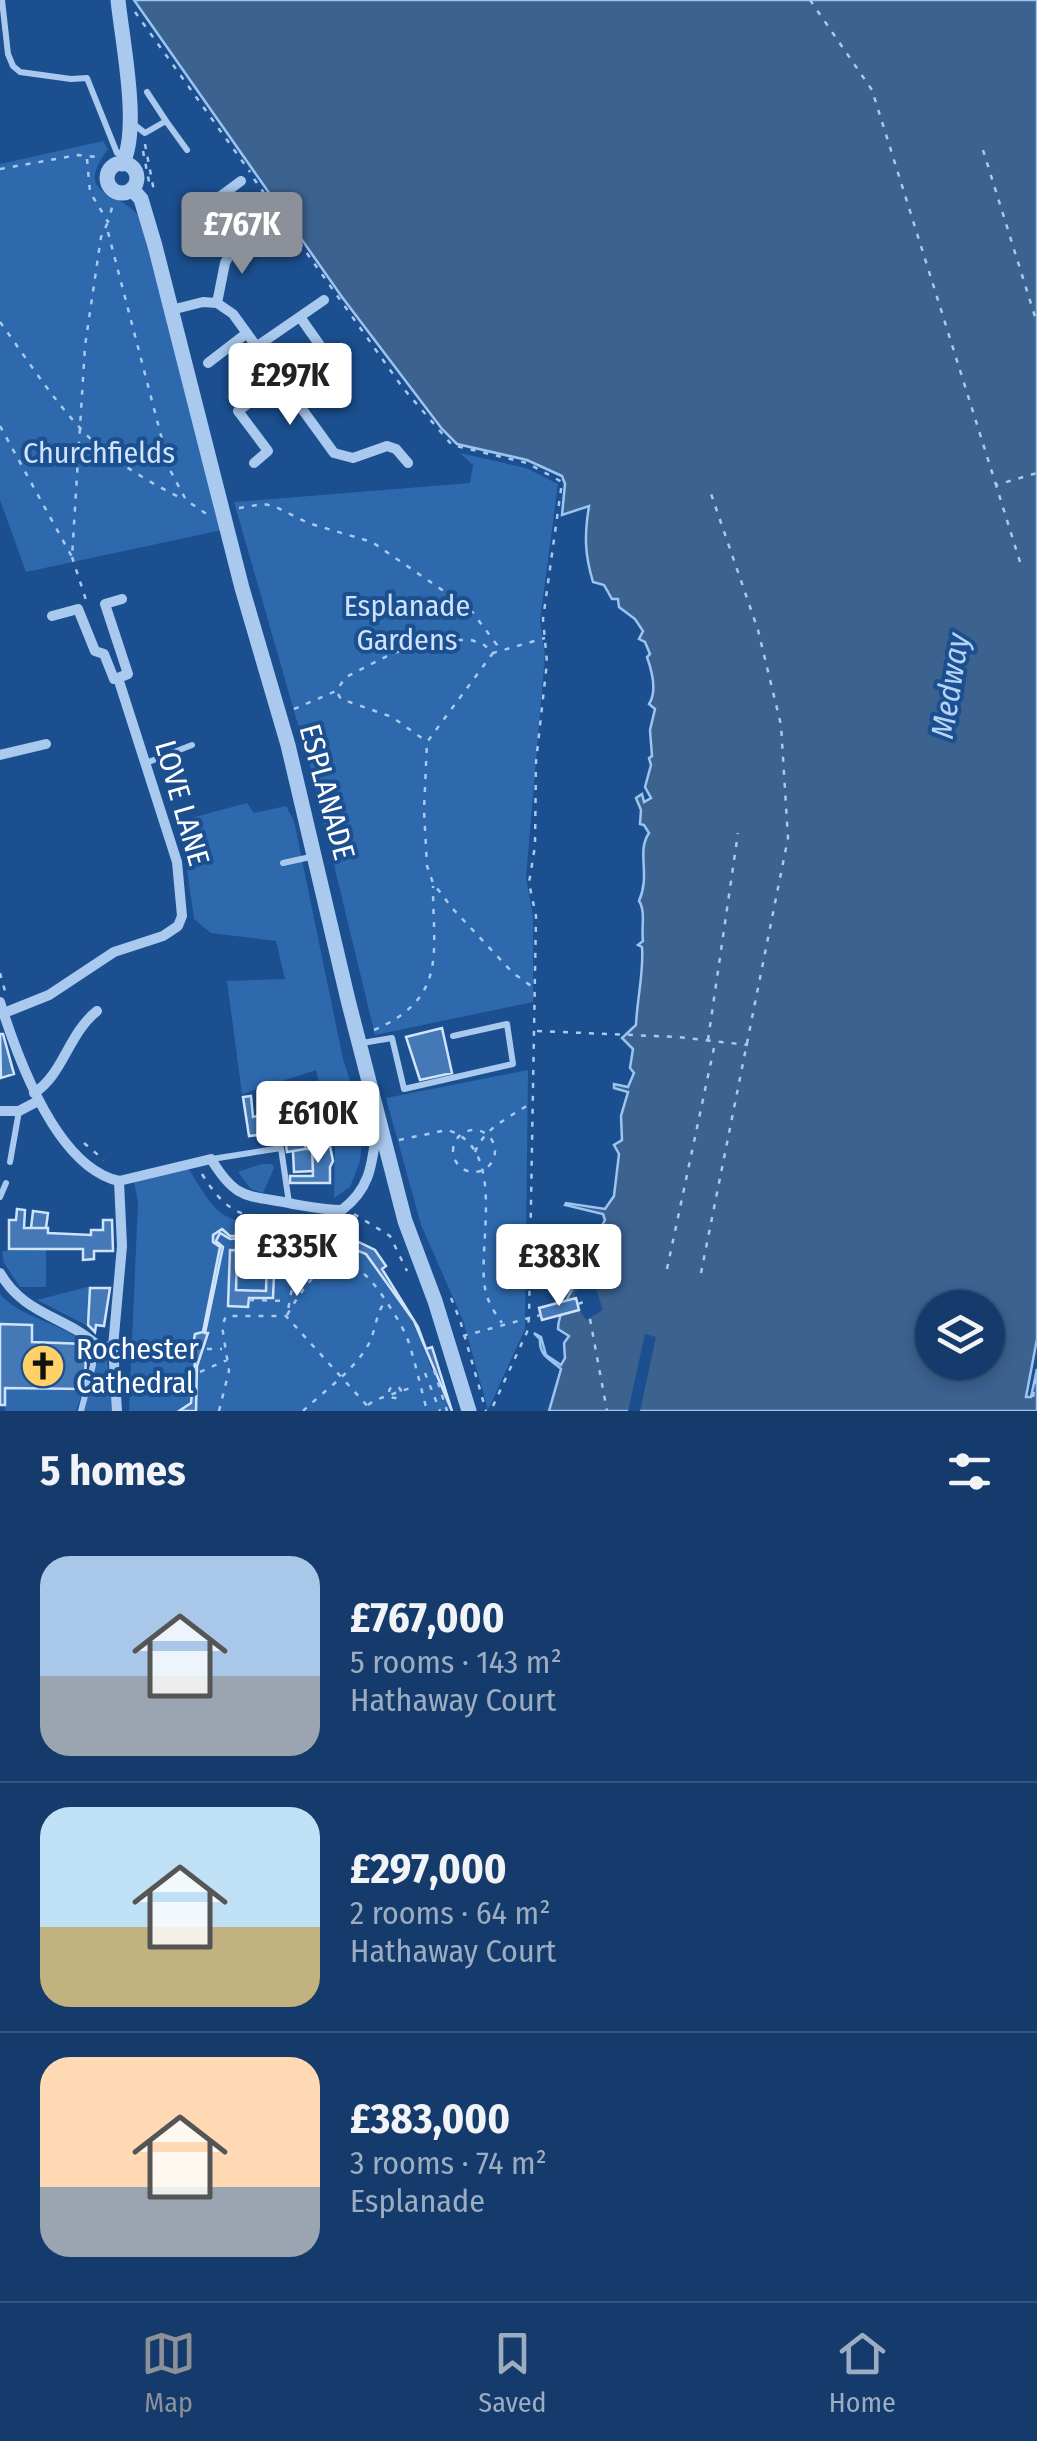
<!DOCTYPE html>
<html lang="en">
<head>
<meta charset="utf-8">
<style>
  body { margin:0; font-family:"Fira Sans Condensed",sans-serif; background:#1d4271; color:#f1f3f6; height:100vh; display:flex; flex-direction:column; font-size:38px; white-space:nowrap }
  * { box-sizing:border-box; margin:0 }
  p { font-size:32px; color:#9dadc1 }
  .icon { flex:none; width:55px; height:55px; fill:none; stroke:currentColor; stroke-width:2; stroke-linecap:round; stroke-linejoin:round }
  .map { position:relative; height:1411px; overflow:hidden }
  .drawer { display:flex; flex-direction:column; background:#143b6b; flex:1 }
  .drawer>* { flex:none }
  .controls { position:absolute; left:915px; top:1290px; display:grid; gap:20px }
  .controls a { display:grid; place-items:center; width:90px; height:90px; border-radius:50%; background:#143b6b; box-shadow:0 5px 15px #0003,0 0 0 2px #33557e; font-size:50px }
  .price { position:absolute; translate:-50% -85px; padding:0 22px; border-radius:10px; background:#fff; color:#222; font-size:32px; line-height:65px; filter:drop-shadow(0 2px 5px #0008) }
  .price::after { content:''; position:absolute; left:50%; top:60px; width:30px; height:22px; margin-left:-15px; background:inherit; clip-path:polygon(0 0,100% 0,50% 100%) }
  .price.current { background:#8c9099; color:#fff }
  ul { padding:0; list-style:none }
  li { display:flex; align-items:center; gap:30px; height:250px; padding:0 40px }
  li+li { border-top:2px solid #33557e }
  li span { display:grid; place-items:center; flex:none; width:280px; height:200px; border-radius:30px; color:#555 }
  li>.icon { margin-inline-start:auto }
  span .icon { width:120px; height:120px; fill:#fffc; stroke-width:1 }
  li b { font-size:42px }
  h2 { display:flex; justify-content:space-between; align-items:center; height:120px; padding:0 40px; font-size:42px }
  .tab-bar { display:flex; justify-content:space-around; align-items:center; height:140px; border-top:2px solid #33557e; background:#143b6b; font-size:28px; color:#9dadc1 }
  .tab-bar a { display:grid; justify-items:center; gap:5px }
  .tab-bar .current { color:#8c9099 }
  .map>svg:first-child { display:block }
  .green { fill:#2e69ad }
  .water { fill:#3c6290; stroke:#9cc4f0; stroke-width:2.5; fill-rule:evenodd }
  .pier { fill:#1b4f8f }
  .building { fill:#4478b7; stroke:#cfe3fa; stroke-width:2.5; fill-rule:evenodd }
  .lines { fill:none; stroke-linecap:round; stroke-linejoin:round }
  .path { stroke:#a9c9ee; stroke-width:2.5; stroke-dasharray:5 8; stroke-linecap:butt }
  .service { stroke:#a9c9ee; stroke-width:6 }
  .minor { stroke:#a9c9ee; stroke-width:10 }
  .tertiary { stroke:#a9c9ee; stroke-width:15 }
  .labels { text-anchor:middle; stroke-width:8; stroke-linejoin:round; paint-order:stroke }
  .park-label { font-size:30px; fill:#cfe3fa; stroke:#1b4f8f }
  .street-label { font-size:30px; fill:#fff; stroke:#1b4f8f }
  .poi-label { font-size:30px; fill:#fff; stroke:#1b4f8f; text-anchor:start }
  .water-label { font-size:32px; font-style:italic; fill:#b5d3f5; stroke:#1b4f8f }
</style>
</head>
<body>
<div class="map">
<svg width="1037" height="1411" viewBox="0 0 1037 1411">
  <rect width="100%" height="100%" fill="#1b4f8f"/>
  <!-- green -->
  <path class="green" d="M103 141 108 149C72 198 119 190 139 216L222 530 26 572 0 500V164Z
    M460 453 526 468 558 484 540 621 545 655 526 878 533 916V1002L375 1035 311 770 234 502 470 483 473 465Z
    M247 803 254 813 286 806 294 821 343 1059 364 1123 360 1161 350 1187 334 1198 335 1148 316 1070 242 1094 227 981 285 979 276 941 211 933 194 919 180 821Z
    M528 1070 525 1329 488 1410 463 1320 421 1225 386 1098Z
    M261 1164H272L274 1168 263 1193 251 1189 238 1172Z
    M187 1167C197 1181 208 1203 221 1213 248 1233 283 1209 307 1233L230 1236 222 1229 215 1232 213 1242 220 1247 203 1332 195 1335 192 1349 196 1351 191 1403 179 1411H129L138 1202 134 1182Z
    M220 1233 230 1239C259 1238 288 1233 316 1235 382 1240 413 1317 432 1370L437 1369 450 1411H196L197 1366 208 1334 206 1333 223 1248 216 1241Z
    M46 1250V1287H20L4 1263 2 1251Z
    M91 1286 86 1325 37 1300Z
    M0 1294C21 1318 58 1322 84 1342H32V1325L0 1324Z
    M104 1357 107 1360 113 1411H82L97 1360Z
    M5 1388 79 1389 83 1391 76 1411H5Z"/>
  <!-- water -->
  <path class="water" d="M134 0H1037V1339L1026 1397H1031L1037 1369V1411H549L561 1369C551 1359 539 1357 540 1339L534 1333 541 1337 546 1355 561 1365 565 1358 564 1343 569 1336 558 1329C558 1313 574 1283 586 1269L552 1260 581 1264 605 1220 603 1214 565 1205 566 1203 605 1209 614 1196 619 1154 614 1145 622 1140 621 1116 628 1092 614 1088V1084L628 1087 634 1073 630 1068 633 1049 622 1038 636 1025C637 999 644 972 642 947L638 945 643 941C641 929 646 911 639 901 651 874 636 852 649 833L644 825 640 824 641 810 636 798 642 794 644 802 651 798 645 787 651 765 649 758 652 756 650 730 655 709 649 704C657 692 652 671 647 657L650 654 645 642 639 639 643 631 635 619 619 607 618 599H612L604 585 593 582C585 555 584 537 589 506L562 515 565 484 562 476 527 460 457 444 442 429 342 297ZM932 1308H988V1362H932Z"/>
  <!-- pier -->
  <path class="pier" d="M584 1283 595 1286 603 1310 586 1320 579 1310 557 1315 562 1302 575 1298V1293Z
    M645 1334 656 1337 640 1411H628Z"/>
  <!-- building -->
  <path class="building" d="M442 1028 452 1073 420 1080 406 1037Z
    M0 1034H3L14 1074 1 1078Z
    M251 1096 253 1117 269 1113 275 1108 283 1112 317 1108 322 1117 318 1124 321 1138 306 1140 305 1149 287 1152 284 1131 273 1132 275 1142 267 1143 266 1134 249 1136 243 1097Z
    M320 1141H329L333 1161 330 1167V1183H290V1176H313L312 1145H321Z
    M305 1149H312L313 1171 294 1172 293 1151Z
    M17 1209 25 1210 24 1228H48V1233L91 1235V1230H103V1220H112L113 1251H94V1259L83 1260V1249H9V1220H16Z
    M33 1211 48 1213 46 1228H31Z
    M222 1229 230 1236 342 1234 375 1250 386 1266 382 1269 418 1327 426 1349 432 1347 452 1411 414 1321 366 1254 319 1235 230 1239 220 1233 216 1241 223 1247 205 1333H208L197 1366 196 1411H179L191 1403 196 1351 192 1350 195 1334 203 1332 220 1247 213 1242V1235Z
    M230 1250 275 1251 273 1298H249L248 1307 228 1306ZM237 1258H267L266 1291 236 1290Z
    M90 1288H110L104 1326 96 1325 95 1332 88 1325Z
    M576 1298 579 1310 542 1320 539 1308Z
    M0 1324 32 1325V1342L86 1344 85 1389 5 1388V1405H0Z"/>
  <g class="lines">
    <!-- path -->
    <path class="path" d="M810 0 872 90 996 485
      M135 12 250 172
      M145 144 154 191
      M983 150 1037 323
      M143 151 150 187
      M87 159 90 192 108 222 113 204
      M0 169 78 155 98 157
      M254 179 403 388 452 445 527 463 562 482 543 619 547 662 536 762 535 846 529 883 536 916 529 1318 463 1336
      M108 232 170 470 186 500 208 515
      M0 322C30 363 59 410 97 445 122 466 154 485 183 499
      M0 426 72 557 85 346 101 237 108 222
      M239 508 263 504 274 506 308 523 372 542 470 609 497 645 493 653 545 638
      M72 557 86 600
      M1020 562 996 485 1037 473
      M338 694 341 699 392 717 426 741
      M294 709 336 691 346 677 393 653 452 640H471L483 644 493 653 427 742 424 810 427 866 433 883 453 909 513 973 534 988
      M0 973 5 991
      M374 1030C448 998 433 953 433 886
      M537 1031 678 1037 748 1045
      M708 1040 738 833
      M453 1151a21 21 0 1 1 42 0a21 21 0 1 1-42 0Z
      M399 1140 447 1130C508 1147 477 1245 485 1288 487 1301 494 1312 502 1323
      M84 1143 104 1160
      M475 1152C485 1127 509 1118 531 1103
      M202 1174C245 1244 265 1196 311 1230L312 1253 292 1288 288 1310
      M354 1214 390 1236 407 1271
      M312 1229 328 1223
      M255 1245H273L292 1254V1283
      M667 1269 715 1043
      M701 1273 788 838 781 725 758 630 709 488
      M451 1298 460 1320 486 1411
      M249 1300 288 1301
      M578 1304 586 1301
      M287 1315C315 1267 342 1237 382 1295 392 1310 403 1326 409 1343 416 1366 421 1388 427 1411
      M590 1319 607 1411
      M207 1349H222
      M434 1370 447 1411
      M200 1372 227 1360
      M425 1373 440 1411
      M389 1392a6 6 0 1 1 12 0a6 6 0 1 1-12 0Z
      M1033 1397 1037 1372
      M368 1405 375 1400 416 1386
      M493 1406 527 1332 529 1318 541 1315
      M219 1411 229 1371 222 1326 226 1316H286L372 1411
      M303 1411C324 1391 352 1372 367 1347 376 1333 375 1314 385 1302"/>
    <!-- service -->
    <path class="service" d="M2 0 8 54 13 66 20 72 71 79 87 78 117 153H122
      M147 92 166 121
      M132 123 145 133 166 121 187 150
      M146 763 192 745
      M283 863 315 856
      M362 1043 392 1038 404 1089 513 1064 507 1024 453 1036
      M212 1159 281 1148 289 1203
      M10 1162 19 1111
      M0 1197 6 1183
      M81 1411 93 1365V1346"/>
    <!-- minor -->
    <path class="minor" d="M208 237 195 215 241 181
      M217 303 233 314 334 453 353 458 387 446 396 449 408 463
      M171 310 203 302 217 303 225 263 238 239 215 200
      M300 317 338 371
      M256 347 324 300
      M208 363 247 333
      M254 463 268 451 238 411 279 381
      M52 616 78 609 95 651 104 654 114 679 118 678
      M0 755 46 744
      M0 1002C17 1056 56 1167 119 1181
      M4 1013 49 995 114 952 163 936 178 926 182 916 177 862 118 678 128 674 105 604 122 599
      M34 1093C63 1075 68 1034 97 1011
      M0 1111H19L38 1101
      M119 1181 211 1159C238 1203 248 1194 293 1204 310 1207 324 1210 342 1210 372 1187 372 1162 377 1126
      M0 1273C19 1306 47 1313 78 1331 95 1341 91 1346 113 1347
      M117 1411 113 1347 122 1246 119 1181"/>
    <!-- tertiary -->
    <path class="tertiary" d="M118 0C122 40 141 131 122 164
      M107 178a15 15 0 1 1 30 0a15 15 0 1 1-30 0Z
      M132 189 141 199 155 246 242 588 288 745 348 1000 405 1221 435 1301 469 1411"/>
  </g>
  <!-- icons -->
  <defs>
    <g id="church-disc" transform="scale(2.25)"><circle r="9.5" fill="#ffd166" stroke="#1b4f8f"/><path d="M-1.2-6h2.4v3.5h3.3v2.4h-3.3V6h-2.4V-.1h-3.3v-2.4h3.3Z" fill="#111"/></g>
  </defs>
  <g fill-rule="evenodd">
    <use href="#church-disc" x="43" y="1366"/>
  </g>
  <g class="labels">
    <!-- park labels -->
    <g class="park-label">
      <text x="99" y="463">Churchfields</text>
      <text x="407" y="616">Esplanade<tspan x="407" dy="34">Gardens</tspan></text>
    </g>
    <!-- street labels -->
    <g class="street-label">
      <text transform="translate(327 792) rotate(75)" y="10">ESPLANADE</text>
      <text transform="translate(182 803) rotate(74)" y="10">LOVE LANE</text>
    </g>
    <!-- poi labels -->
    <g class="poi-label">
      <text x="76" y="1359">Rochester<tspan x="76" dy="34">Cathedral</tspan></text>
    </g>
    <!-- water labels -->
    <g class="water-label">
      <text transform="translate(950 686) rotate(-81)" y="11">Medway</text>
    </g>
  </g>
</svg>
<div class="controls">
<a><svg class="icon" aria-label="layers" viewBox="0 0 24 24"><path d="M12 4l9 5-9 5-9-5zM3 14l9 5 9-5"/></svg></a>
</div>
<b class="price current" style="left:242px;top:277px">£767K</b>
<b class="price" style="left:290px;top:428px">£297K</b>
<b class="price" style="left:318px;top:1166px">£610K</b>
<b class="price" style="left:297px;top:1299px">£335K</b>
<b class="price" style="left:559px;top:1309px">£383K</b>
</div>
<section class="drawer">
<h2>5 homes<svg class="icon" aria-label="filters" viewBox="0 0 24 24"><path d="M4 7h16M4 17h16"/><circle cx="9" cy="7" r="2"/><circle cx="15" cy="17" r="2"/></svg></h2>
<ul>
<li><span style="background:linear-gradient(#a9c7e8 60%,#9aa5b1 0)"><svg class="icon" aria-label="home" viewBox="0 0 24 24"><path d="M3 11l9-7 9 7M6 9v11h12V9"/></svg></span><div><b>£767,000</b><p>5 rooms · 143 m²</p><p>Hathaway Court</p></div></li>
<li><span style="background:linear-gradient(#bfe0f5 60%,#c2b280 0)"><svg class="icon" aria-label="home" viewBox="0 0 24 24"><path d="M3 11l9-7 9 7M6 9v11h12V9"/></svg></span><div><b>£297,000</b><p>2 rooms · 64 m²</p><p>Hathaway Court</p></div></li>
<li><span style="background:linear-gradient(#ffd9b3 65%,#9aa5b1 0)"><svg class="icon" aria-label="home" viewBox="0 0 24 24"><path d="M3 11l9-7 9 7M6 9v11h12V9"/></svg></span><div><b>£383,000</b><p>3 rooms · 74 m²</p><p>Esplanade</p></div></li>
</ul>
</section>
<nav class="tab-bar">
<a class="current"><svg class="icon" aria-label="map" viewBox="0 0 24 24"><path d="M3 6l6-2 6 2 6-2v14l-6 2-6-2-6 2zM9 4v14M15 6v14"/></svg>Map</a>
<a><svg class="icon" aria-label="saved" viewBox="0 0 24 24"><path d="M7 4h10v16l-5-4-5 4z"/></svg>Saved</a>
<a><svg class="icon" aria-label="home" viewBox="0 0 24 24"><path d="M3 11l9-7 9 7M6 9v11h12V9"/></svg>Home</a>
</nav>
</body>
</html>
